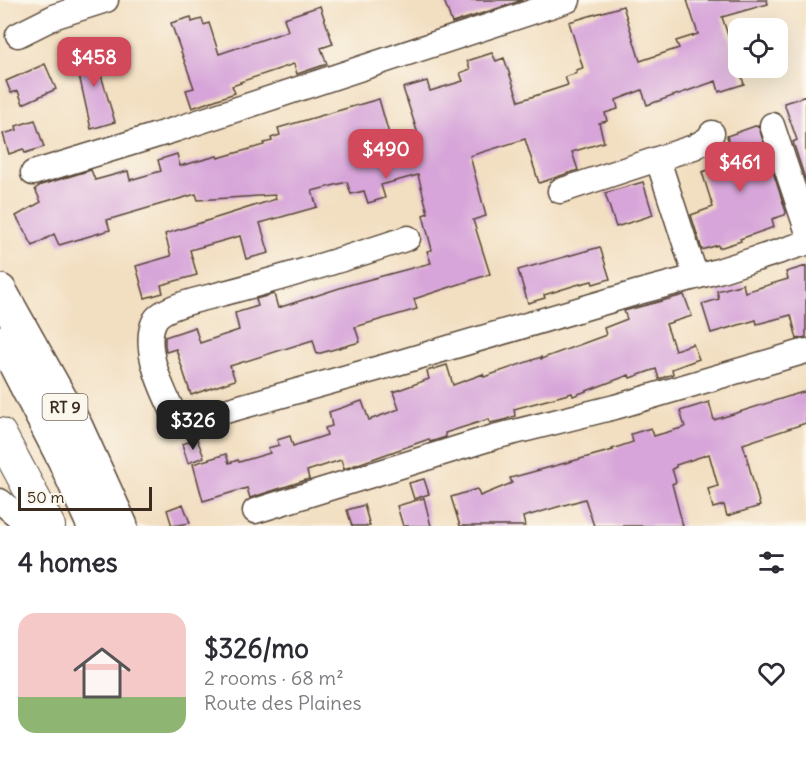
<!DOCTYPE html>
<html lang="en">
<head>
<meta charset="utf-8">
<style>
  body { margin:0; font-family:Delius,sans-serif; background:#f7f7f7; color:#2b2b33; height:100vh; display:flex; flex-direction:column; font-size:22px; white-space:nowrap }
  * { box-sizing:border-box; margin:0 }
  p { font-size:20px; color:#7c7c81 }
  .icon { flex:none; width:33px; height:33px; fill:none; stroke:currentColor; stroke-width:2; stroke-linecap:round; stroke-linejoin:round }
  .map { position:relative; height:526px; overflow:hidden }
  .details { display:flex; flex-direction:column; background:#fff; flex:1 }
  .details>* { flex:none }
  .tools { position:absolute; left:728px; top:18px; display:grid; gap:12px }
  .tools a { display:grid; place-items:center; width:60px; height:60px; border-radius:12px; background:#fff; box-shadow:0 6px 24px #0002; font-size:30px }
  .scale { position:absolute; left:18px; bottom:15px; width:134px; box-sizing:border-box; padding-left:6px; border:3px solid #3b2a1e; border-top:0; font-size:16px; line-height:21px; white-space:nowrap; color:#3b2a1e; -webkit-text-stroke:4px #fbf7ec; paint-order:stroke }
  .price { position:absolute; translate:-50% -51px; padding:0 14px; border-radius:12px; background:#d1495b; color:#fff; font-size:20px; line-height:39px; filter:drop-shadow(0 2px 3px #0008) }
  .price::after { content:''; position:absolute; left:50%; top:36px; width:18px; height:14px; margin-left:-9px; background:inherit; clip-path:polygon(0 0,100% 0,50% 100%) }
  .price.active { background:#222; color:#fff }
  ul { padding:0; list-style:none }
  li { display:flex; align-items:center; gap:18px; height:150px; padding:0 18px }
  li+li { border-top:2px solid #e1e1e2 }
  li span { display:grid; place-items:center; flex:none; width:168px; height:120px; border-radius:18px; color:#555 }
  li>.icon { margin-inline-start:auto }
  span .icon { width:72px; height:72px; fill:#fffc; stroke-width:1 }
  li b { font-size:26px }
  h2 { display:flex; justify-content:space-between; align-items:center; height:72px; padding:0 18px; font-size:26px }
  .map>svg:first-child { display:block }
  .building { fill:#d7a5d9 }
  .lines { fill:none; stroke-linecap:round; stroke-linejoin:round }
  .minor-casing { stroke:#564536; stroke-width:27 }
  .major-casing { stroke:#564536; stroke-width:34 }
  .highway-casing { stroke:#564536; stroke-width:36 }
  .minor { stroke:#fff; stroke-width:24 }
  .major { stroke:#fff; stroke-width:32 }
  .highway { stroke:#fff; stroke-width:33 }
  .labels { text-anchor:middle; stroke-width:4.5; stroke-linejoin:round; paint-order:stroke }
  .shield { fill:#fbf7ec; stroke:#75685c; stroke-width:1.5 }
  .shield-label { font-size:16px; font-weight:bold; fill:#3b2a1e }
</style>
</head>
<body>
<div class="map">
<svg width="806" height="526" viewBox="0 0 806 526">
  <rect width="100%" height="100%" fill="#fbf7ec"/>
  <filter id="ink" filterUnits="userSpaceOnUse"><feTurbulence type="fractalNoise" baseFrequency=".0167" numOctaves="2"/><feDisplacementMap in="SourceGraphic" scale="12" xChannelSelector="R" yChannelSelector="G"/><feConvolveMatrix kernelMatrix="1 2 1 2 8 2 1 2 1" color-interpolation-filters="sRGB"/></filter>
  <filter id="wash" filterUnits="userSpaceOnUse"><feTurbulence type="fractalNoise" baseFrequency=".008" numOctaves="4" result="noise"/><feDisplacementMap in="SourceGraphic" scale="24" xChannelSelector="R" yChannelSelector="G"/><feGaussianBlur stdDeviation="1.35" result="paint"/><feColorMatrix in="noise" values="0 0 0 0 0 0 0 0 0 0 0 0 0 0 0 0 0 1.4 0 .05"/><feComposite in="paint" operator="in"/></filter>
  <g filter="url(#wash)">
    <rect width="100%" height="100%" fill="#f2dec0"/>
    <g id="blocks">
      <!-- building -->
      <path class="building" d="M444 0H523L452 23Z
        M687 0H767L768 4 722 17 744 84 719 92 716 81 647 105 642 90 616 100 618 109 605 113 607 121 599 123 604 142 572 152 578 170 539 183 525 139 470 156 486 216 473 220 490 274 414 299 417 309 355 327 360 342 317 354 313 340 230 366 235 380 191 395 176 349 166 352 165 344V337L195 327 200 343 239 330 235 313 258 306 256 299 274 294 278 308 352 284 431 263 427 251 432 250 423 215 428 213 418 175 381 185 385 198 368 203 364 191 351 194 347 182 312 191 317 207 260 223 269 253 246 259 240 236 190 250 197 275 161 285 163 293 145 298 136 266 171 256 165 234 276 199 275 195 198 200 196 194 107 220 110 230 59 245 54 234 33 246 16 216 41 202 35 189 41 185 91 170 95 180 128 171 130 180 161 171 158 160 177 154 180 166 217 156 218 158 264 145V143L272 141 271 138 280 135 278 128 379 99 393 148 420 140 403 88 427 81 430 91 463 81 460 73 470 69 467 61 492 53 496 61 504 58 519 101 568 85 565 77 577 73 576 70 583 68 569 22 623 6 640 61 679 48 676 41 698 34Z
        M320 6 333 44 321 48 327 64 297 74 294 64 240 82 241 83 232 86 235 93 192 108 186 90 194 88 171 23 191 17 192 22 202 19 204 25 209 23 219 54 288 31 284 18Z
        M97 46 101 64 98 65 115 122 91 129 74 52Z
        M45 64 56 89 23 104 18 91 11 93 6 81Z
        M806 96V182L793 142 797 140 784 103Z
        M35 120 44 147 25 153 23 149 9 154 3 134 17 130 16 126Z
        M758 125 786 212 785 215 772 219 774 227 740 239 741 241 719 248 718 245 702 250 691 215 713 207 702 172 721 166 718 157 731 152 727 136Z
        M643 182 653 215 616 227 605 193Z
        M600 247 610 279 593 284 592 281 576 285 544 295 545 298 528 303 518 270Z
        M806 266V337L797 339 791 315 757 324 756 320 711 333 702 304 719 299 717 291 743 284 745 292 788 279 786 272Z
        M684 295 692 316 666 324 675 350 693 344 699 359 672 369 673 374 659 379 656 369 630 378 629 375 573 396 572 393 514 409 515 416 504 420 490 423 489 419 445 433 446 437 430 442 429 439 344 469 341 460 307 471 309 479 250 498 247 488 203 501 193 464 226 454 229 463 238 460 239 462 270 453 268 448 279 445 277 440 290 436 293 446 327 435 325 428 332 426 329 412 362 401 369 420 399 409 393 392 429 379 427 371 447 365 453 385 483 374 484 377 541 357V359L606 335 604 328 627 319 624 311Z
        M806 391V423L743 444 760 506 727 516 724 505 713 508 708 489 718 486 709 454 676 465V467L672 469 676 482 672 484 683 526H594L585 499 523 517 525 526H460L451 497 477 489 480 496 512 483 510 478 613 450 612 449 633 442 631 434 651 428 654 436 685 427 680 411 709 402 714 420Z
        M197 439 204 457 188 463 182 444Z
        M424 479 429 494 414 499 409 483Z
        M424 498 431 526H403L397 506Z
        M183 504 190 523 172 526 167 510Z
        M364 505 370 526H352L347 510Z"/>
    </g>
  </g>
  <g filter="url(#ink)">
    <use href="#blocks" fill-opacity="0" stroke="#564536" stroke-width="1.5"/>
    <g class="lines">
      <!-- minor casing -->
      <g class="minor-casing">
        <path id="minor" d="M18 35 56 16 106 0
          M772 125 806 227
          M658 160 696 277
          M33 173 177 129 568 0
          M560 191 694 147 708 139 712 133
          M408 238C342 260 276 280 209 297 196 300 162 308 155 320 140 348 166 398 179 424L394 364 639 292 718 271 806 243
          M0 501 30 526
          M255 511 494 437 615 407 806 351"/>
      </g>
      <!-- major casing -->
      <g class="major-casing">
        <path id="major" d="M0 434 49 526"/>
      </g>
      <!-- highway casing -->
      <g class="highway-casing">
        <path id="highway" d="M0 291 76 427 121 526
          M4 342 64 459 94 526"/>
      </g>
      <!-- minor -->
      <use href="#minor" class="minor"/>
      <!-- major -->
      <use href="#major" class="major"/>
      <!-- highway -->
      <use href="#highway" class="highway"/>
    </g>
  </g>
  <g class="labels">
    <!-- shield labels -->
    <rect class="shield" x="42.5" y="394" width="45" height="26" rx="4.5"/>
    <g class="shield-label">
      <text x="65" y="413">RT 9</text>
    </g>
  </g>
</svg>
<div class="tools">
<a><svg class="icon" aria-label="locate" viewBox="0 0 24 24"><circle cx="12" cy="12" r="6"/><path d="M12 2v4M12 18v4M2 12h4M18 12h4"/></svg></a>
</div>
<div class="scale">50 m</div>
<b class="price" style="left:94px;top:88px">$458</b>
<b class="price" style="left:386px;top:180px">$490</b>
<b class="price" style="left:740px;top:193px">$461</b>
<b class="price active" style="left:193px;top:451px">$326</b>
</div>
<section class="details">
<h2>4 homes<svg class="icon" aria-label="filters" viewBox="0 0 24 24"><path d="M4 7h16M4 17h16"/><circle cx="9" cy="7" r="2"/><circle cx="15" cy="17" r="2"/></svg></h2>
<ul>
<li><span style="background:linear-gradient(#f6c9c9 70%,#8fb573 0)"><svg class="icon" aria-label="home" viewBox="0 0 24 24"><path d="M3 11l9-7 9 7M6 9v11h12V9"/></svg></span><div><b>$326/mo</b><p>2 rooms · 68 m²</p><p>Route des Plaines</p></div><svg class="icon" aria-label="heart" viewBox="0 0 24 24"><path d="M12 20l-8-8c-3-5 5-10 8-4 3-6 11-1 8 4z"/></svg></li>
</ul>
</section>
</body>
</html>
